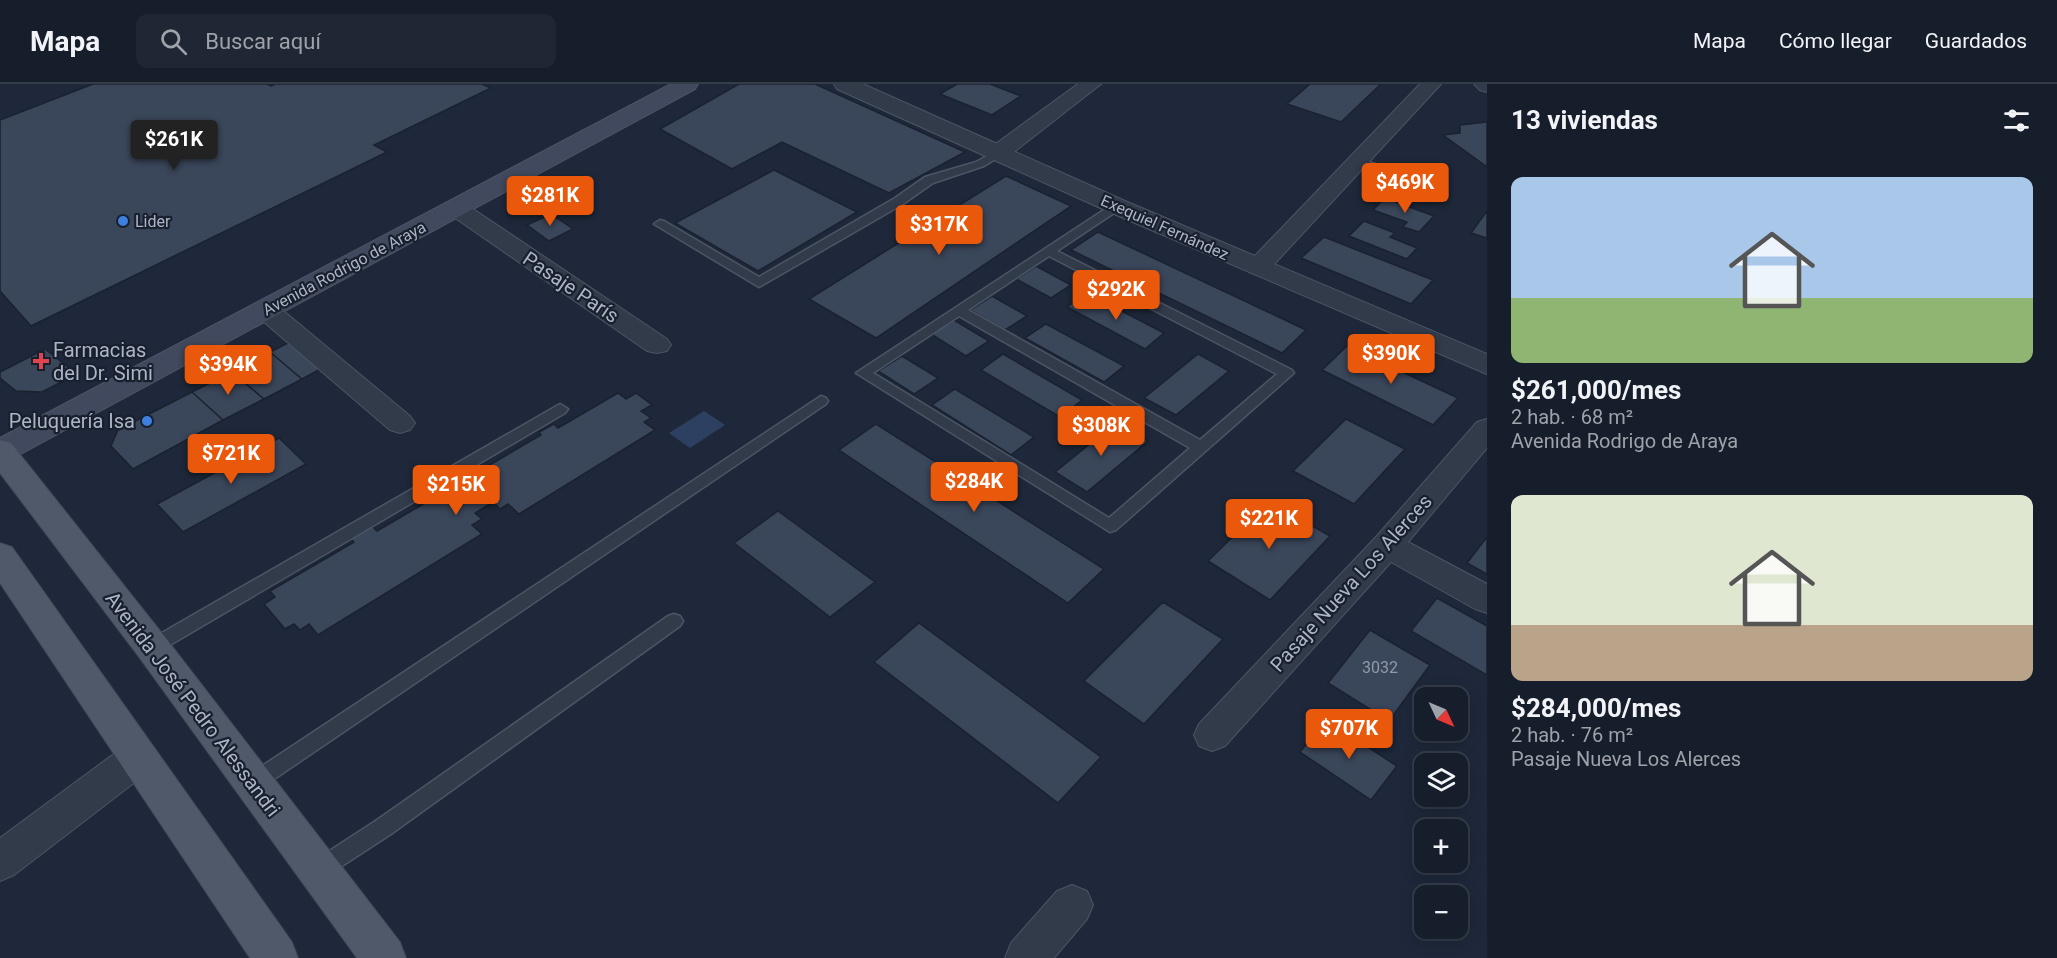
<!DOCTYPE html>
<html lang="es">
<head>
<meta charset="utf-8">
<style>
  body { margin:0; font-family:Roboto,sans-serif; background:#1f2734; color:#f1f3f6; height:100vh; display:flex; flex-direction:column; font-size:22px; white-space:nowrap }
  * { box-sizing:border-box; margin:0 }
  p { font-size:20px; color:#9ea2a9 }
  .icon { flex:none; width:33px; height:33px; fill:none; stroke:currentColor; stroke-width:2; stroke-linecap:round; stroke-linejoin:round }
  .map { position:relative; flex:1; overflow:hidden }
  .drawer { display:flex; flex-direction:column; background:#161e2c; width:570px }
  .drawer>* { flex:none }
  .needle { width:39px; rotate:134deg }
  .tools { position:absolute; left:1414px; top:603px; display:grid; gap:12px }
  .tools a { display:grid; place-items:center; width:54px; height:54px; border-radius:12px; background:#161e2c; box-shadow:0 3px 15px #0003,0 0 0 2px #353c48; font-size:30px }
  .price { position:absolute; translate:-50% -51px; padding:0 14px; border-radius:6px; background:#ea580c; color:#fff; font-size:20px; line-height:39px; filter:drop-shadow(0 2px 3px #0008) }
  .price::after { content:''; position:absolute; left:50%; top:36px; width:18px; height:14px; margin-left:-9px; background:inherit; clip-path:polygon(0 0,100% 0,50% 100%) }
  .price.active { background:#222; color:#fff }
  ul { padding:0; list-style:none }
  li { display:grid; align-content:center; gap:12px; height:318px; padding:0 24px }
  li span { display:grid; place-items:center; height:186px; border-radius:12px; color:#555 }
  li>.icon { margin-inline-start:auto }
  span .icon { width:108px; height:108px; fill:#fffc; stroke-width:1 }
  li b { font-size:26px }
  h2 { display:flex; justify-content:space-between; align-items:center; height:72px; padding:0 24px; font-size:26px }
  header { display:flex; align-items:center; gap:36px; box-sizing:border-box; height:84px; padding:0 30px; background:#161e2c; border-bottom:2px solid #353c48 }
  header strong { font-size:28px }
  nav { display:flex; gap:33px; margin-inline-start:auto; font-size:21px }
  .search { width:420px; height:54px; background:#1f2734; display:flex; align-items:center; gap:15px; box-sizing:border-box; padding:0 21px; border-radius:12px; color:#9ea2a9; font-size:22px }
  main { display:flex; flex:1; min-height:0 }
  .map>svg:first-child { display:block }
  .water { fill:#2e4061 }
  .building { fill:#3a465a; stroke:#1a2230; stroke-width:1.5 }
  .lines { fill:none; stroke-linecap:round; stroke-linejoin:round }
  .service-casing { stroke:#4d5565; stroke-width:3 }
  .minor-casing { stroke:#4d5565; stroke-width:2 }
  .tertiary-casing { stroke:#4d5565; stroke-width:2 }
  .secondary-casing { stroke:#4d5565; stroke-width:2 }
  .primary-casing { stroke:#3c4454; stroke-width:2 }
  .service { fill:#323b4a; fill-rule:evenodd }
  .minor { fill:#323b4a; fill-rule:evenodd }
  .tertiary { fill:#323b4a; fill-rule:evenodd }
  .secondary { fill:#40495d; fill-rule:evenodd }
  .primary { fill:#50596a; fill-rule:evenodd }
  .shop-dot { fill:#3f7fe0; stroke:#18202e; stroke-width:2 }
  .health-dot { fill:#e0444e; stroke:#18202e; stroke-width:2 }
  .labels { text-anchor:middle; stroke-width:4.5; stroke-linejoin:round; paint-order:stroke }
  .far-poi-label { font-size:16px; fill:#acb5c7; stroke:#18202e; text-anchor:start }
  .far-street-label { font-size:16px; fill:#acb5c7; stroke:#18202e }
  .number-label { font-size:16px; fill:#9099ac }
  .street-label { font-size:20px; fill:#acb5c7; stroke:#18202e }
  .poi-label { font-size:20px; fill:#acb5c7; stroke:#18202e; text-anchor:start }
</style>
</head>
<body>
<header>
<strong>Mapa</strong>
<div class="search"><svg class="icon" aria-label="search" viewBox="0 0 24 24"><circle cx="10" cy="10" r="6"/><path d="M15 15l6 6"/></svg>Buscar aquí</div>
<nav><a>Mapa</a><a>Cómo llegar</a><a>Guardados</a></nav>
</header>
<main>
<div class="map">
<svg width="1487" height="874" viewBox="0 0 1487 874">
  <rect width="100%" height="100%" fill="#1e283a"/>
  <!-- water -->
  <path class="water" d="M704 327 725 341 690 364 669 349Z"/>
  <!-- building -->
  <path class="building" d="M93 0H267L271 2 275 0H482L491 4 374 61 387 68 31 242 0 207V36Z
    M739 0H815L965 68 889 109 782 58 732 85 660 45Z
    M957 0H990L1021 12 992 31 940 10Z
    M1310 0H1381L1341 38 1287 20Z
    M1487 38V83L1443 51 1460 49V41Z
    M774 86 857 128 758 187 675 139Z
    M1006 92 1071 122 876 254 809 215Z
    M1385 114 1434 132 1419 148 1403 143 1407 138 1373 126Z
    M1487 127V154L1471 149Z
    M551 130 573 145 549 157 527 141Z
    M1364 137 1395 149 1390 153 1417 164 1407 175 1349 152Z
    M1098 148 1306 246 1282 269 1071 166Z
    M1324 153 1433 196 1411 220 1301 174Z
    M1036 182 1071 201 1051 214 1016 195Z
    M1087 209 1164 249 1145 265 1067 223Z
    M992 212 1027 232 1005 246 970 226Z
    M954 236 989 257 966 272 931 250Z
    M1046 240 1124 282 1104 298 1025 254Z
    M288 259 300 262 326 282 302 295 270 268Z
    M1347 262 1458 314 1433 341 1322 286Z
    M45 265 77 290 42 308 16 307 0 294V288Z
    M270 268 302 295 264 315 232 288Z
    M1003 270 1082 316 1060 333 981 286Z
    M1198 270 1229 287 1176 331 1144 314Z
    M902 272 938 294 914 310 878 287Z
    M232 288 264 315 223 336 192 308Z
    M955 305 1034 353 1011 371 932 321Z
    M192 308 223 336 133 385 111 362 118 346Z
    M618 309 626 315 636 309 652 321 641 327 651 334 644 338 655 346 519 430 508 420 500 425 493 418 475 429 482 435 472 441 482 450 318 551 309 540 300 546 294 540 285 545 264 520 275 513 270 507 354 458 349 453 371 441 377 447 449 405 455 411 475 398 469 393 541 351 539 348 554 340 558 344Z
    M1346 335 1405 365 1354 420 1293 387Z
    M1116 339 1148 357 1087 408 1055 388Z
    M876 340 1104 485 1068 519 839 366Z
    M279 354 306 380 183 448 157 420Z
    M1269 417 1330 452 1270 516 1208 477Z
    M778 427 875 498 830 533 734 459Z
    M1487 453V490L1467 479Z
    M1437 514 1487 542V591L1411 547Z
    M1163 518 1223 555 1144 640 1084 597Z
    M919 539 1101 673 1058 719 874 578Z
    M1370 546 1430 581 1389 637 1328 599Z
    M1326 636 1397 682 1371 716 1300 668Z"/>
  <g class="lines">
    <!-- service casing -->
    <g class="service-casing">
      <path id="service" d="M998 66 1002 67V71L984 82 933 99 903 120 759 203 654 140 660 136 664 137 759 193 895 114 925 93 976 78Z
        M1357 74 1441 102 1443 105 1437 109 1433 108 1353 80 1351 78Z
        M1116 118 1120 119 1122 122 1120 125 1057 167 1292 286 1294 289 1116 446 1110 448 856 289ZM1049 172 1277 290 1200 356 968 226ZM959 232 1190 364 1109 434 873 289Z
        M821 312 826 314 828 317 826 320 261 704 254 707 247 704 244 698 247 692Z
        M560 320 568 325 565 329 158 568 152 570 146 568 143 563 146 558Z
        M674 530 680 532 683 537 680 542 391 750 325 793 318 796 311 793 307 786 311 779 377 736 668 532Z"/>
    </g>
    <!-- minor casing -->
    <g class="minor-casing">
      <path id="minor" d="M1078 0H1101L1006 74 998 76 990 74 987 69 990 64Z
        M1420 0H1441L1267 188 1258 191 1249 188 1245 183 1249 178Z
        M1474 0H1487V8L1480 6Z
        M456 117 464 119 667 255 671 261 667 267 657 269 647 267 448 129 444 124 448 119Z
        M266 218 275 220 410 332 415 339 410 346 400 349 390 346 257 232 253 226 257 220Z
        M1487 335V364L1408 458 1487 500V529L1475 525 1391 478 1225 662 1212 667 1199 662 1194 651 1199 640 1376 453 1477 338Z
        M139 657 152 661 158 673 152 685 14 791 0 797V754L126 661Z
        M1072 801 1087 807 1093 821 1087 835 1054 874H1005L1011 859 1057 807Z"/>
    </g>
    <!-- tertiary casing -->
    <g class="tertiary-casing">
      <path id="tertiary" d="M834 0H863L1125 117 1487 270V290L1107 127 837 5Z"/>
    </g>
    <!-- secondary casing -->
    <g class="secondary-casing">
      <path id="secondary" d="M671 0H698L695 5 11 375 0 378V354Z"/>
    </g>
    <!-- primary casing -->
    <g class="primary-casing">
      <path id="primary" d="M0 356 11 359 165 553 400 858 406 874H357L139 573 0 389Z
        M0 459 12 463 292 858 298 874H250L0 499Z"/>
    </g>
    <!-- service -->
    <use href="#service" class="service"/>
    <!-- minor -->
    <use href="#minor" class="minor"/>
    <!-- tertiary -->
    <use href="#tertiary" class="tertiary"/>
    <!-- secondary -->
    <use href="#secondary" class="secondary"/>
    <!-- primary -->
    <use href="#primary" class="primary"/>
  </g>
  <!-- markers -->
  <g class="shop-dot">
    <circle cx="123" cy="137" r="6"/>
    <circle cx="147" cy="337" r="6"/>
  </g>
  <path class="health-dot" d="M38 268h6v6h6v6h-6v6h-6v-6h-6v-6h6z"/>
  <g class="labels">
    <!-- far-poi labels -->
    <g class="far-poi-label">
      <text x="135" y="143">Lider</text>
    </g>
    <!-- far-street labels -->
    <g class="far-street-label">
      <text transform="translate(1165 143) rotate(24)" y="6">Exequiel Fernández</text>
      <text transform="translate(344 184) rotate(-28)" y="6">Avenida Rodrigo de Araya</text>
    </g>
    <!-- number labels -->
    <g class="number-label">
      <text x="1380" y="589">3032</text>
    </g>
    <!-- street labels -->
    <g class="street-label">
      <text transform="translate(571 203) rotate(34)" y="7">Pasaje París</text>
      <text transform="translate(1351 499) rotate(-48)" y="7">Pasaje Nueva Los Alerces</text>
      <text transform="translate(193 620) rotate(53)" y="7">Avenida José Pedro Alessandri</text>
    </g>
    <!-- poi labels -->
    <g class="poi-label">
      <text x="53" y="273">Farmacias<tspan x="53" dy="23">del Dr. Simi</tspan></text>
      <text x="135" y="344" text-anchor="end">Peluquería Isa</text>
    </g>
  </g>
</svg>
<div class="tools">
<a><svg class="needle" viewBox="-14 -14 28 28"><path d="M0-13l5 13h-10z" fill="#e53935"/><path d="M0 13l5-13h-10z" fill="#9ea2a9"/></svg></a>
<a><svg class="icon" aria-label="layers" viewBox="0 0 24 24"><path d="M12 4l9 5-9 5-9-5zM3 14l9 5 9-5"/></svg></a>
<a>+</a>
<a>−</a>
</div>
<b class="price active" style="left:174px;top:87px">$261K</b>
<b class="price" style="left:1405px;top:130px">$469K</b>
<b class="price" style="left:550px;top:143px">$281K</b>
<b class="price" style="left:939px;top:172px">$317K</b>
<b class="price" style="left:1116px;top:237px">$292K</b>
<b class="price" style="left:1391px;top:301px">$390K</b>
<b class="price" style="left:228px;top:312px">$394K</b>
<b class="price" style="left:1101px;top:373px">$308K</b>
<b class="price" style="left:231px;top:401px">$721K</b>
<b class="price" style="left:974px;top:429px">$284K</b>
<b class="price" style="left:456px;top:432px">$215K</b>
<b class="price" style="left:1269px;top:466px">$221K</b>
<b class="price" style="left:1349px;top:676px">$707K</b>
</div>
<section class="drawer">
<h2>13 viviendas<svg class="icon" aria-label="filters" viewBox="0 0 24 24"><path d="M4 7h16M4 17h16"/><circle cx="9" cy="7" r="2"/><circle cx="15" cy="17" r="2"/></svg></h2>
<ul>
<li><span style="background:linear-gradient(#a9c7e8 65%,#8fb573 0)"><svg class="icon" aria-label="home" viewBox="0 0 24 24"><path d="M3 11l9-7 9 7M6 9v11h12V9"/></svg></span><div><b>$261,000/mes</b><p>2 hab. · 68 m²</p><p>Avenida Rodrigo de Araya</p></div></li>
<li><span style="background:linear-gradient(#dfe7d0 70%,#b9a48a 0)"><svg class="icon" aria-label="home" viewBox="0 0 24 24"><path d="M3 11l9-7 9 7M6 9v11h12V9"/></svg></span><div><b>$284,000/mes</b><p>2 hab. · 76 m²</p><p>Pasaje Nueva Los Alerces</p></div></li>
</ul>
</section>
</main>
</body>
</html>
